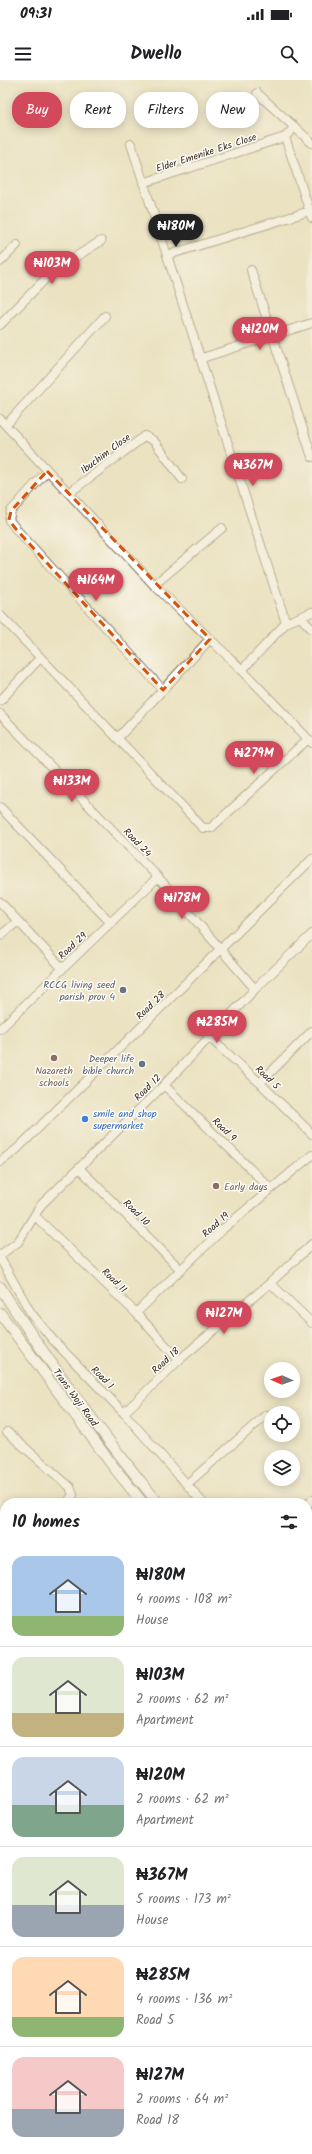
<!DOCTYPE html>
<html lang="en">
<head>
<meta charset="utf-8">
<style>
  body { margin:0; font-family:Kalam,sans-serif; background:#f6f6f6; color:#202124; height:100vh; display:flex; flex-direction:column; font-size:15px; white-space:nowrap }
  * { box-sizing:border-box; margin:0 }
  p { font-size:13px; color:#757577 }
  .icon { flex:none; width:22px; height:22px; fill:none; stroke:currentColor; stroke-width:2; stroke-linecap:round; stroke-linejoin:round }
  .map { position:relative; flex:1; overflow:hidden }
  .drawer { position:absolute; left:0px; top:1418px; width:312px; height:656px; display:flex; flex-direction:column; background:#fff; border-radius:16px 16px 0 0; box-shadow:0 2px 10px #0003 }
  .drawer>* { flex:none }
  .banner { position:absolute; left:12px; top:12px; width:288px; height:36px; display:flex; gap:8px }
  .needle { width:26px; rotate:272deg }
  .buttons { position:absolute; left:264px; top:1282px; display:grid; gap:8px }
  .buttons a { display:grid; place-items:center; width:36px; height:36px; border-radius:50%; background:#fff; box-shadow:0 2px 10px #0003; font-size:20px }
  .price { position:absolute; translate:-50% -34px; padding:0 9px; border-radius:14px; background:#d1495b; color:#fff; font-size:13px; line-height:26px; filter:drop-shadow(0 1px 2px #0008) }
  .price::after { content:''; position:absolute; left:50%; top:24px; width:12px; height:9px; margin-left:-6px; background:inherit; clip-path:polygon(0 0,100% 0,50% 100%) }
  .price.active { background:#222; color:#fff }
  ul { padding:0; list-style:none }
  li { display:flex; align-items:center; gap:12px; height:100px; padding:0 12px }
  li+li { border-top:1px solid #e0e0e0 }
  li span { display:grid; place-items:center; flex:none; width:112px; height:80px; border-radius:12px; color:#555 }
  li>.icon { margin-inline-start:auto }
  span .icon { width:48px; height:48px; fill:#fffc; stroke-width:1 }
  li b { font-size:17px }
  h2 { display:flex; justify-content:space-between; align-items:center; height:48px; padding:0 12px; font-size:17px }
  .tag { padding:0 14px; border-radius:16px; background:#fff; box-shadow:0 2px 10px #0003; font-size:14px; line-height:36px }
  .tag.active { background:#d1495b; color:#fff }
  .status { display:flex; justify-content:space-between; align-items:center; height:28px; padding:0 20px; background:#fff; direction:ltr }
  .status svg { height:11px; fill:currentColor }
  header { display:flex; justify-content:space-between; align-items:center; height:52px; padding:0 12px; background:#fff; font-size:18px; font-weight:700 }
  .map>svg:first-child { display:block }
  .lines { fill:none; stroke-linecap:round; stroke-linejoin:round }
  .minor-casing { stroke:#796a57; stroke-width:10 }
  .major-casing { stroke:#796a57; stroke-width:12 }
  .minor { stroke:#fff; stroke-width:8 }
  .major { stroke:#fff; stroke-width:10 }
  .marked { fill:none; stroke:#d7540e; stroke-width:3; stroke-dasharray:8 5; stroke-linejoin:round }
  .worship-dot { fill:#6b7280; stroke:#fdfcf7; stroke-width:1.5 }
  .education-dot { fill:#8d6e63; stroke:#fdfcf7; stroke-width:1.5 }
  .shop-dot { fill:#3f7fe0; stroke:#fdfcf7; stroke-width:1.5 }
  .labels { text-anchor:middle; stroke-width:3; stroke-linejoin:round; paint-order:stroke }
  .street-label { font-size:10px; fill:#3b2a1e; stroke:#fdfcf7 }
  .worship-label { font-size:10px; fill:#5b616d; stroke:#fdfcf7; text-anchor:end }
  .education-label { font-size:10px; fill:#785e54; stroke:#fdfcf7 }
  .shop-label { font-size:10px; fill:#366cbe; stroke:#fdfcf7; text-anchor:start }
</style>
</head>
<body>
<div class="status"><b>09:31</b><svg viewBox="0 0 49 12"><path d="M0 12V9h3v3zM5 12V6h3v6zM10 12V3h3v9zM15 12V0h3v12zM26 1h20v11H26zM47 4h2v5h-2z"/></svg></div>
<header><svg class="icon" aria-label="menu" viewBox="0 0 24 24"><path d="M4 6h16M4 12h16M4 18h16"/></svg>Dwello<svg class="icon" aria-label="search" viewBox="0 0 24 24"><circle cx="10" cy="10" r="6"/><path d="M15 15l6 6"/></svg></header>
<div class="map">
<svg width="312" height="2074" viewBox="0 0 312 2074">
  <rect width="100%" height="100%" fill="#fdfcf7"/>
  <filter id="ink" filterUnits="userSpaceOnUse"><feTurbulence type="fractalNoise" baseFrequency=".025" numOctaves="2"/><feDisplacementMap in="SourceGraphic" scale="8" xChannelSelector="R" yChannelSelector="G"/><feConvolveMatrix kernelMatrix="1 2 1 2 8 2 1 2 1" color-interpolation-filters="sRGB"/></filter>
  <filter id="wash" filterUnits="userSpaceOnUse"><feTurbulence type="fractalNoise" baseFrequency=".012" numOctaves="4" result="noise"/><feDisplacementMap in="SourceGraphic" scale="16" xChannelSelector="R" yChannelSelector="G"/><feGaussianBlur stdDeviation="0.9" result="paint"/><feColorMatrix in="noise" values="0 0 0 0 0 0 0 0 0 0 0 0 0 0 0 0 0 1.4 0 .05"/><feComposite in="paint" operator="in"/></filter>
  <g filter="url(#wash)">
    <rect width="100%" height="100%" fill="#ebe2c1"/>
  </g>
  <g filter="url(#ink)">
    <g class="lines">
      <!-- minor casing -->
      <g class="minor-casing">
        <path id="minor" d="M257 13 312 63
          M285 57 312 138
          M131 64 286 543
          M143 103 285 57 295 47
          M168 175 310 131
          M0 182 17 165
          M251 190 312 377
          M0 245 53 191 101 161
          M202 278 312 243
          M0 339 154 505 242 590 312 663
          M6 345 105 236
          M47 391 11 431 9 440 16 449 163 610
          M69 413 145 356 154 361 182 399
          M154 505 222 448
          M0 535 203 748H211L308 659
          M300 537 312 549
          M242 590 286 543 312 532
          M0 621 40 578
          M0 634 158 797 255 909
          M118 658 210 559
          M0 727 111 843
          M0 822 62 888
          M0 856 18 841
          M0 949 158 797
          M209 957 260 1003 312 1054
          M260 1003 312 951
          M164 1005 271 1109
          M0 1082 17 1069 312 779
          M79 1088 181 1190
          M35 1136 136 1233 179 1280
          M0 1175 18 1162 41 1125 164 1005 255 909 312 854
          M0 1178 31 1233 53 1260 124 1333 203 1423
          M270 1203 312 1243
          M136 1233 223 1149 312 1075
          M124 1333 179 1280 270 1203 312 1164
          M7 1352 70 1407 73 1415 67 1423
          M187 1404 266 1335
          M307 1425 312 1420
          M0 1436 5 1442
          M0 1540 5 1552
          M307 1540 312 1545
          M307 1665 312 1673
          M0 1735 5 1747
          M0 1973H1
          M307 1977 312 1955
          M21 2069 26 2074
          M125 2069 129 2074
          M228 2069 232 2074"/>
      </g>
      <!-- major casing -->
      <g class="major-casing">
        <path id="major" d="M0 1207C48 1282 102 1354 158 1423
          M0 1233 115 1389 143 1423
          M307 1592 312 1598
          M307 1609 312 1620
          M307 1706 312 1698
          M0 2051 5 2045"/>
      </g>
      <!-- minor -->
      <use href="#minor" class="minor"/>
      <!-- major -->
      <use href="#major" class="major"/>
    </g>
  </g>
  <!-- marked area -->
  <path d="M0 0H312V2074H0ZM47 391 210 559 163 610 16 449 9 440 11 431Z" fill="#ebe2c1" fill-opacity=".55" fill-rule="evenodd"/>
  <path class="marked" d="M47 391 210 559 163 610 16 449 9 440 11 431Z"/>
  <!-- markers -->
  <g class="worship-dot">
    <circle cx="123" cy="910" r="4"/>
    <circle cx="142" cy="984" r="4"/>
  </g>
  <g class="education-dot">
    <circle cx="54" cy="978" r="4"/>
    <circle cx="216" cy="1106" r="4"/>
  </g>
  <circle class="shop-dot" cx="85" cy="1039" r="4"/>
  <g class="labels">
    <!-- street labels -->
    <g class="street-label">
      <text transform="translate(206 72) rotate(-18)" y="4">Elder Emenike Eks Close</text>
      <text transform="translate(105 373) rotate(-37)" y="4">Ibuchim Close</text>
      <text transform="translate(138 762) rotate(46)" y="4">Road 24</text>
      <text transform="translate(72 865) rotate(-43)" y="4">Road 29</text>
      <text transform="translate(150 925) rotate(-44)" y="4">Road 28</text>
      <text transform="translate(268 997) rotate(44)" y="4">Road 5</text>
      <text transform="translate(147 1007) rotate(-45)" y="4">Road 12</text>
      <text transform="translate(225 1049) rotate(44)" y="4">Road 9</text>
      <text transform="translate(137 1132) rotate(45)" y="4">Road 10</text>
      <text transform="translate(215 1144) rotate(-42)" y="4">Road 19</text>
      <text transform="translate(115 1200) rotate(44)" y="4">Road 11</text>
      <text transform="translate(165 1280) rotate(-43)" y="4">Road 18</text>
      <text transform="translate(103 1297) rotate(45)" y="4">Road 1</text>
      <text transform="translate(76 1317) rotate(54)" y="4">Trans Woji Road</text>
    </g>
    <!-- worship labels -->
    <g class="worship-label">
      <text x="115" y="908">RCCG living seed<tspan x="115" dy="12">parish prov 4</tspan></text>
      <text x="134" y="982">Deeper life<tspan x="134" dy="12">bible church</tspan></text>
    </g>
    <!-- education labels -->
    <g class="education-label">
      <text x="54" y="994">Nazareth<tspan x="54" dy="12">schools</tspan></text>
      <text x="224" y="1110" text-anchor="start">Early days</text>
    </g>
    <!-- shop labels -->
    <g class="shop-label">
      <text x="93" y="1037">smile and shop<tspan x="93" dy="12">supermarket</tspan></text>
    </g>
  </g>
</svg>
<div class="buttons">
<a><svg class="needle" viewBox="-14 -14 28 28"><path d="M0-13l5 13h-10z" fill="#e53935"/><path d="M0 13l5-13h-10z" fill="#757577"/></svg></a>
<a><svg class="icon" aria-label="locate" viewBox="0 0 24 24"><circle cx="12" cy="12" r="6"/><path d="M12 2v4M12 18v4M2 12h4M18 12h4"/></svg></a>
<a><svg class="icon" aria-label="layers" viewBox="0 0 24 24"><path d="M12 4l9 5-9 5-9-5zM3 14l9 5 9-5"/></svg></a>
</div>
<b class="price active" style="left:176px;top:168px">₦180M</b>
<b class="price" style="left:52px;top:205px">₦103M</b>
<b class="price" style="left:260px;top:271px">₦120M</b>
<b class="price" style="left:253px;top:407px">₦367M</b>
<b class="price" style="left:96px;top:522px">₦164M</b>
<b class="price" style="left:254px;top:695px">₦279M</b>
<b class="price" style="left:72px;top:723px">₦133M</b>
<b class="price" style="left:182px;top:840px">₦178M</b>
<b class="price" style="left:217px;top:964px">₦285M</b>
<b class="price" style="left:224px;top:1255px">₦127M</b>
<div class="banner">
<a class="tag active">Buy</a>
<a class="tag">Rent</a>
<a class="tag">Filters</a>
<a class="tag">New</a>
</div>
<section class="drawer">
<h2>10 homes<svg class="icon" aria-label="filters" viewBox="0 0 24 24"><path d="M4 7h16M4 17h16"/><circle cx="9" cy="7" r="2"/><circle cx="15" cy="17" r="2"/></svg></h2>
<ul>
<li><span style="background:linear-gradient(#a9c7e8 75%,#8fb573 0)"><svg class="icon" aria-label="home" viewBox="0 0 24 24"><path d="M3 11l9-7 9 7M6 9v11h12V9"/></svg></span><div><b>₦180M</b><p>4 rooms · 108 m²</p><p>House</p></div></li>
<li><span style="background:linear-gradient(#dfe7d0 70%,#c2b280 0)"><svg class="icon" aria-label="home" viewBox="0 0 24 24"><path d="M3 11l9-7 9 7M6 9v11h12V9"/></svg></span><div><b>₦103M</b><p>2 rooms · 62 m²</p><p>Apartment</p></div></li>
<li><span style="background:linear-gradient(#c9d6e8 60%,#7fa58c 0)"><svg class="icon" aria-label="home" viewBox="0 0 24 24"><path d="M3 11l9-7 9 7M6 9v11h12V9"/></svg></span><div><b>₦120M</b><p>2 rooms · 62 m²</p><p>Apartment</p></div></li>
<li><span style="background:linear-gradient(#dfe7d0 60%,#9aa5b1 0)"><svg class="icon" aria-label="home" viewBox="0 0 24 24"><path d="M3 11l9-7 9 7M6 9v11h12V9"/></svg></span><div><b>₦367M</b><p>5 rooms · 173 m²</p><p>House</p></div></li>
<li><span style="background:linear-gradient(#ffd9b3 75%,#8fb573 0)"><svg class="icon" aria-label="home" viewBox="0 0 24 24"><path d="M3 11l9-7 9 7M6 9v11h12V9"/></svg></span><div><b>₦285M</b><p>4 rooms · 136 m²</p><p>Road 5</p></div></li>
<li><span style="background:linear-gradient(#f6c9c9 65%,#9aa5b1 0)"><svg class="icon" aria-label="home" viewBox="0 0 24 24"><path d="M3 11l9-7 9 7M6 9v11h12V9"/></svg></span><div><b>₦127M</b><p>2 rooms · 64 m²</p><p>Road 18</p></div></li>
</ul>
</section>
</div>
</body>
</html>
